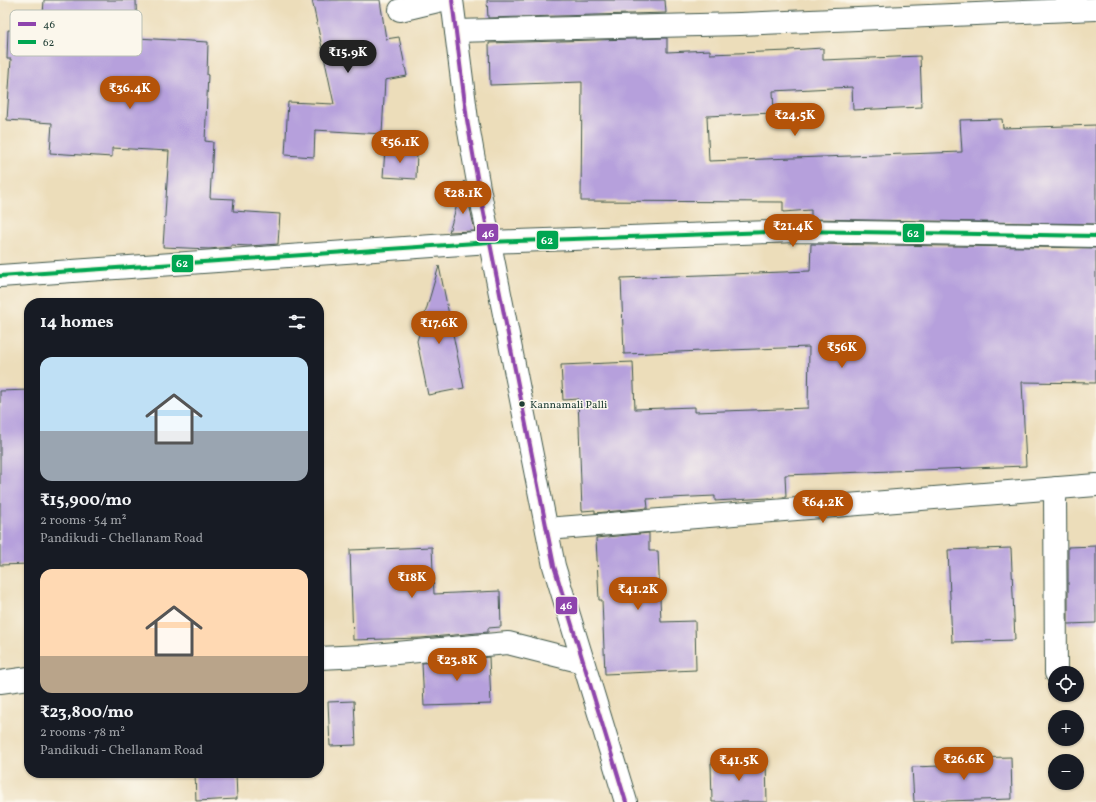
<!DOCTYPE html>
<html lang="en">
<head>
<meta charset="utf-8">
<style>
  body { margin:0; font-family:Vollkorn,serif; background:#242831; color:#f1f3f6; height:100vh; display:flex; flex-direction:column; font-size:15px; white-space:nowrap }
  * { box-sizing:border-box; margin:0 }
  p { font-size:13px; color:#9ea1a6 }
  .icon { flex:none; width:22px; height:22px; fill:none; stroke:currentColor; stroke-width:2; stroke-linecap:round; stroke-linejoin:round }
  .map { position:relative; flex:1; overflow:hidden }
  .details { position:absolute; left:24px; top:298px; width:300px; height:480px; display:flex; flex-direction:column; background:#171b24; border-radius:16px; box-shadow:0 1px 3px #0004 }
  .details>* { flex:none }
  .buttons { position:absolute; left:1048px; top:666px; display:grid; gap:8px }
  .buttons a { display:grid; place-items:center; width:36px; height:36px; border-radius:50%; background:#171b24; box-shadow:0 1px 3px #0004; font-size:20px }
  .price { position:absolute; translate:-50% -34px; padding:0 9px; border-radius:14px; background:#b45309; color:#fff; font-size:13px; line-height:26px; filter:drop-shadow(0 1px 2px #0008) }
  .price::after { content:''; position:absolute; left:50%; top:24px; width:12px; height:9px; margin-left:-6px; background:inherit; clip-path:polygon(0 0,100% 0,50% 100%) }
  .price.on { background:#222; color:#fff }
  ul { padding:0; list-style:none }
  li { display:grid; align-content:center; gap:8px; height:212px; padding:0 16px }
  li span { display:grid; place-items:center; height:124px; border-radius:12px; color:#555 }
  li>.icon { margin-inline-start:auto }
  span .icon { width:72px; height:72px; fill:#fffc; stroke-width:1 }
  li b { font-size:17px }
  h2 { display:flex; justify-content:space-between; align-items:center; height:48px; padding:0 16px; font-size:17px }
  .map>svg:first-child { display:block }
  .building { fill:#b6a0dc }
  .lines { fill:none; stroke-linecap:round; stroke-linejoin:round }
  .minor-casing { stroke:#3e5548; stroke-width:24 }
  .major-casing { stroke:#3e5548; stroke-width:24 }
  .minor { stroke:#fff; stroke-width:22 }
  .major { stroke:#fff; stroke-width:22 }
  .bus-1-casing { stroke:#fbf7ec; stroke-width:7 }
  .bus-2-casing { stroke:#fbf7ec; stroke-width:7 }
  .bus-1 { stroke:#8e44ad; stroke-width:4 }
  .bus-2 { stroke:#00a651; stroke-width:4 }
  .bus-dot { fill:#1f3d34; stroke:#fbf7ec; stroke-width:1.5 }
  .labels { text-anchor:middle; stroke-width:3; stroke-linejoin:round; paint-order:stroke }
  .bus-label { font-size:11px; fill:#1f3d34; stroke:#fbf7ec; text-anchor:start }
  .key { fill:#fbf7ec; stroke:#b9bfb5; stroke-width:1 }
  .key-label { font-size:11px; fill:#1f3d34 }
  .line-badge { stroke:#fbf7ec; stroke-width:1.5 }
  .badge-label { font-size:11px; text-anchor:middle; font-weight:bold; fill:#fff }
</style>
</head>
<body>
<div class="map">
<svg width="1096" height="802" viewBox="0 0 1096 802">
  <rect width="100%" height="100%" fill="#fbf7ec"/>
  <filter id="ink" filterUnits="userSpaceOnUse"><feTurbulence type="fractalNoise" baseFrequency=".025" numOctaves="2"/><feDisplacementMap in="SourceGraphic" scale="8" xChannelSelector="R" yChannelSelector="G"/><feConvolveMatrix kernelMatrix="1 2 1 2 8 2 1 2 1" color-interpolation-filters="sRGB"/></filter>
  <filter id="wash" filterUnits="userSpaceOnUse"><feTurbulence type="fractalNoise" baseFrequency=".012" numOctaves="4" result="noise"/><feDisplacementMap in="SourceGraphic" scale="16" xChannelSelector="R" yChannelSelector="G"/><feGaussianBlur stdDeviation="0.9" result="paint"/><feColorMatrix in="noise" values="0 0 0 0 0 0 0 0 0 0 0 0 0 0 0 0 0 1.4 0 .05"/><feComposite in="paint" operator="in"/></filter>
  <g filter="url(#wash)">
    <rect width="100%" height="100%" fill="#ecddba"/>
    <g id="blocks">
      <!-- building -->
      <path class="building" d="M44 0H136L137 38 208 42 207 75H208L205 141 213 142 210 198 234 199 233 211 280 214 278 244 249 246 231 245V247L209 249 163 247 169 151 112 148V157L50 153 52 123 7 120 11 59H7L8 30 42 31Z
        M312 0H380L386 39 399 37 407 76 385 80 382 134 315 130 314 157 285 155 288 102 334 104Z
        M487 0H665L666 13 488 18Z
        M667 38V52L710 50V54L789 51V50L823 48V60L920 56 922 107 853 110 852 87 773 91 774 113 707 116 709 161 962 152 960 120 1002 119 1003 128 1096 125V224L811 219V210L783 212V202L581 201 582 82 490 85 489 43Z
        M385 149 417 151 416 179 383 177Z
        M464 181 475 231 449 232Z
        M811 244 1096 248V383L1022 382 1026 466 785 475 786 497 715 501V496L647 499 648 508 595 513V510L582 511 578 399 563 400 561 365 633 362 635 409 695 407V412L808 408 809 347 624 354 621 278 810 271Z
        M439 266 464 388 428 395 417 341Z
        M29 390V564L0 565V391Z
        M649 533V551H658L661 622 695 621 696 670 605 674 602 600H599L596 538Z
        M1096 546V623L1068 624V547Z
        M432 547 434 594 500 591 501 627 488 628V632L421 638 353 640 350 550Z
        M1011 548 1015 640 952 642 948 550Z
        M489 657 491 704 424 706 422 663Z
        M354 701 356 745 330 746 328 702Z
        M1011 757 1012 799 914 802 912 767 968 765V758Z
        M766 761 767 802H712L711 763Z
        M195 773H236L237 799 196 801Z"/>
    </g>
  </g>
  <g filter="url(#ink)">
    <use href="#blocks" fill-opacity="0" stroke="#3e5548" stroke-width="1"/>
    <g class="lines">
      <!-- minor casing -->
      <g class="minor-casing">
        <path id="minor" d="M400 10 442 0
          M456 31 740 24 1096 9
          M0 276 490 242 796 231 1096 236
          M1055 488 1056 673
          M547 529 1096 485
          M319 658 363 656 508 643 583 662
          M0 682 29 678"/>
      </g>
      <!-- major casing -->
      <g class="major-casing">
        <path id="major" d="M452 0 467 120 479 188 554 566 626 802"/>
      </g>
      <!-- minor -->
      <use href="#minor" class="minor"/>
      <!-- major -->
      <use href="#major" class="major"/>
      <!-- bus-1 casing -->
      <g class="bus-1-casing">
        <path id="bus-1" d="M452 0 467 120 479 188 554 566 626 802"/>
      </g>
      <!-- bus-2 casing -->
      <g class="bus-2-casing">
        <path id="bus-2" d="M0 276 490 242 796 231 1096 236"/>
      </g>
      <!-- bus-1 -->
      <use href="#bus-1" class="bus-1"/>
      <!-- bus-2 -->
      <use href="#bus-2" class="bus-2"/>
    </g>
  </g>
  <!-- markers -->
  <circle class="bus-dot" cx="522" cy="404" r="3.5"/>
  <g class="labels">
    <!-- bus labels -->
    <g class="bus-label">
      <text x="530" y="408">Kannamali Palli</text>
    </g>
  </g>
  <!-- legend -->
  <rect x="10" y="10" width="132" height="46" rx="6" class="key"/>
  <rect x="18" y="22" width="18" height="4" fill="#8e44ad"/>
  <rect x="18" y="40" width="18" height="4" fill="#00a651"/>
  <g class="key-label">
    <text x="43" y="28">46</text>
    <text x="43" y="46">62</text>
  </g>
  <g class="line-badge">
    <rect x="476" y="223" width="23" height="19" rx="4" fill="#8e44ad"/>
    <rect x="902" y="223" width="23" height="20" rx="4" fill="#00a651"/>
    <rect x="536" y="230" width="23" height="20" rx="4" fill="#00a651"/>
    <rect x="171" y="254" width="23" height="19" rx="4" fill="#00a651"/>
    <rect x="555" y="596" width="23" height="19" rx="4" fill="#8e44ad"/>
  </g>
  <g class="badge-label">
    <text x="488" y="237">46</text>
    <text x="913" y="237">62</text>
    <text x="547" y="244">62</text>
    <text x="182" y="267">62</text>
    <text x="566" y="609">46</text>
  </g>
</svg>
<div class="buttons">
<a><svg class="icon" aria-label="locate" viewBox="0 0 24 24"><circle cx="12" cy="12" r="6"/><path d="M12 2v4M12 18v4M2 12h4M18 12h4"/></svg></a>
<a>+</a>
<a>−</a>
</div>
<b class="price on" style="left:348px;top:74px">₹15.9K</b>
<b class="price" style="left:130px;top:110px">₹36.4K</b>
<b class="price" style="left:795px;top:137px">₹24.5K</b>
<b class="price" style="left:400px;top:164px">₹56.1K</b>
<b class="price" style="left:463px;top:215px">₹28.1K</b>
<b class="price" style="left:793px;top:248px">₹21.4K</b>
<b class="price" style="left:439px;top:345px">₹17.6K</b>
<b class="price" style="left:842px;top:369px">₹56K</b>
<b class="price" style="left:823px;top:524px">₹64.2K</b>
<b class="price" style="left:412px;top:599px">₹18K</b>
<b class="price" style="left:638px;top:611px">₹41.2K</b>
<b class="price" style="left:457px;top:682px">₹23.8K</b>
<b class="price" style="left:964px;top:781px">₹26.6K</b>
<b class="price" style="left:739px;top:782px">₹41.5K</b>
<section class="details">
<h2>14 homes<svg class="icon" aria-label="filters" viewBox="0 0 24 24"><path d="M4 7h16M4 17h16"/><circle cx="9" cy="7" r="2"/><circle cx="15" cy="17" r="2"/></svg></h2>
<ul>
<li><span style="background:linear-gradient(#bfe0f5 60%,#9aa5b1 0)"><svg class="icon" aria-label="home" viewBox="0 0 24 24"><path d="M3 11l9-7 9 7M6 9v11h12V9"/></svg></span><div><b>₹15,900/mo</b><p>2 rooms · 54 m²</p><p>Pandikudi - Chellanam Road</p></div></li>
<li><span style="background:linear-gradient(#ffd9b3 70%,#b9a48a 0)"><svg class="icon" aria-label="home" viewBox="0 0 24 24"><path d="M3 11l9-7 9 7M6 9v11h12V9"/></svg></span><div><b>₹23,800/mo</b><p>2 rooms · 78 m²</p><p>Pandikudi - Chellanam Road</p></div></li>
</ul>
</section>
</div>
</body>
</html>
